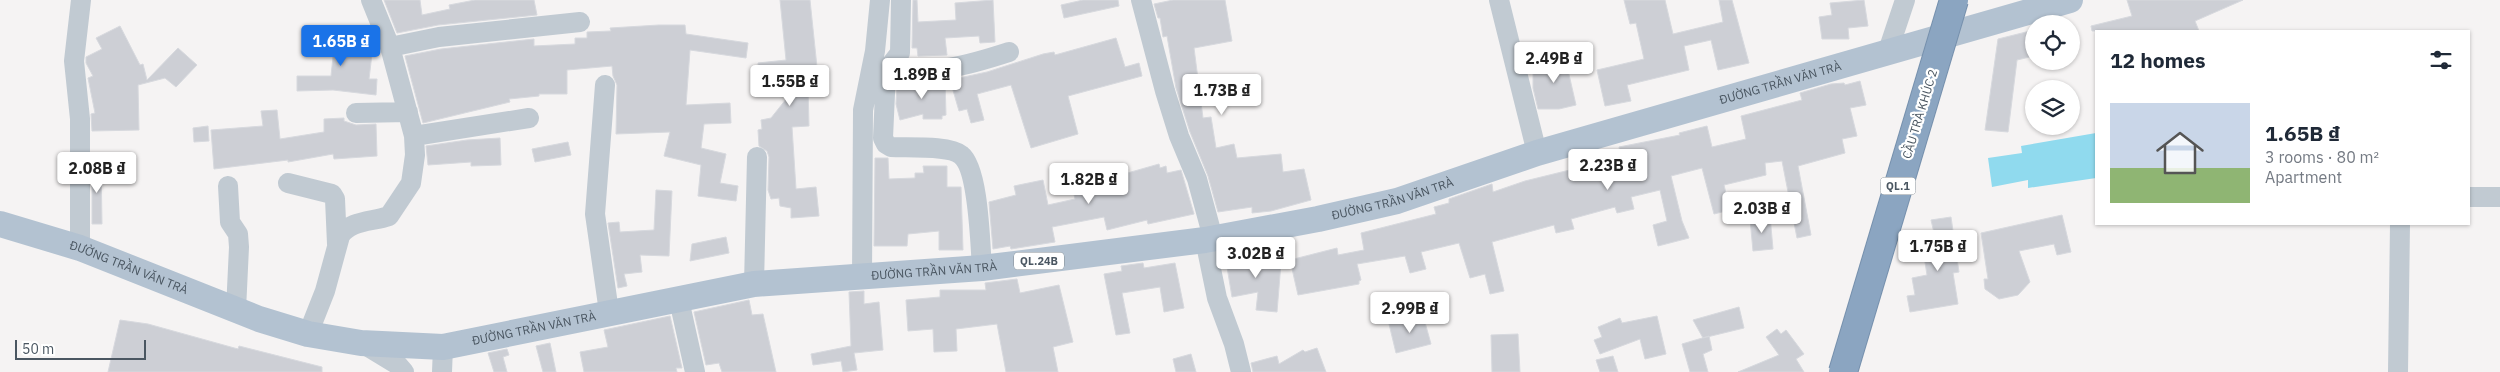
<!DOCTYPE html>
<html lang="en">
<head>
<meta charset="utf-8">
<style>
  body { margin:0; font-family:"IBM Plex Sans",sans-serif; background:#f2f2f3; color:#1f2937; height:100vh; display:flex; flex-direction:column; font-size:19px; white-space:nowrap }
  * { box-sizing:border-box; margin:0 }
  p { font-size:16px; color:#747a83 }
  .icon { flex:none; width:28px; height:28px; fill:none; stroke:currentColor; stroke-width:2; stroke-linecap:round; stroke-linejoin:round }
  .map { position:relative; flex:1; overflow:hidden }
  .panel { position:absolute; left:2095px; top:30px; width:375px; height:195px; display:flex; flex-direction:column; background:#fff; border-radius:0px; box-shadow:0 1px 4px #0004 }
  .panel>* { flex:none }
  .buttons { position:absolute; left:2025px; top:15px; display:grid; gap:10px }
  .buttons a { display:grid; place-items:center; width:55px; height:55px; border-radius:50%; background:#fff; box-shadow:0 1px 4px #0004; font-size:25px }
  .scale { position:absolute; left:15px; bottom:12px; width:131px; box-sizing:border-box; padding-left:5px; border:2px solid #4a5661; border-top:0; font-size:14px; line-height:18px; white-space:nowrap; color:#4a5661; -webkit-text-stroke:4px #fff; paint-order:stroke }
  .price { position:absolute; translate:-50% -42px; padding:0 11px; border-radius:5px; background:#fff; color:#222; font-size:16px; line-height:32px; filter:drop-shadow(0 1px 2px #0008) }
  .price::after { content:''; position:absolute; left:50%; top:30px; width:15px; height:11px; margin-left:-8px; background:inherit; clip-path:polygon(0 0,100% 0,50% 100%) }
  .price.on { background:#1a73e8; color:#fff }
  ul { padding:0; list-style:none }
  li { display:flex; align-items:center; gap:15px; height:125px; padding:0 15px }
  li span { display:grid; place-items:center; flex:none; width:140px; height:100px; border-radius:0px; color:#555 }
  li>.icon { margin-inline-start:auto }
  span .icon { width:60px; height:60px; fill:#fffc; stroke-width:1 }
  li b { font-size:21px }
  h2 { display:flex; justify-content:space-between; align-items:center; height:60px; padding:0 15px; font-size:21px }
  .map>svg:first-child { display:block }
  .water { fill:#90daee }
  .building { fill:#cdcfd5; stroke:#d7d9de }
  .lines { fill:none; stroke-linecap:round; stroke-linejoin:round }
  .minor { stroke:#c1cad2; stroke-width:20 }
  .major { stroke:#b3c2d1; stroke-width:26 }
  .highway-bridge-casing { stroke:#7690ad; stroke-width:30; stroke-linecap:butt }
  .highway-bridge { stroke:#8ba5c1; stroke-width:28 }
  .labels { text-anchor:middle; stroke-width:4.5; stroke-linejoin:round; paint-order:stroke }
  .shield { fill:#fff; stroke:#808990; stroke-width:1 }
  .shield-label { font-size:11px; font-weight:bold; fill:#4a5661 }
  .street-label { font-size:12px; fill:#4a5661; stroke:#fff }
</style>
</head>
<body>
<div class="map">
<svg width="2500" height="372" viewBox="0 0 2500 372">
  <rect width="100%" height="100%" fill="#f5f3f3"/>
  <!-- water -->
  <path class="water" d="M2096 133V178L2028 188V180L1992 187 1988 158 2022 153 2021 146Z"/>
  <!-- building -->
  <path class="building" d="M384 0H420L422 15 450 9 449 5 475 0H534L537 15 438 25 397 33Z
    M780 0H810L819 86 808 87 809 126 792 127 796 189 816 187 819 216 791 218V208L780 206 779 198 771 199 768 190 769 157 767 151 759 146 758 130 762 129 761 120 771 118 795 88 760 91 758 63 786 60Z
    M913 0H917L918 22 956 20 955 3 993 0 995 42 980 43 979 36 945 38 947 55 918 56 917 48H912Z
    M1083 0H1118L1119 6 1064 18 1061 5Z
    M1173 0H1225L1232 41 1194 48 1203 118 1211 117 1216 148 1234 144 1237 158 1281 154 1283 172 1304 169 1311 200 1271 211 1252 213V207L1218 212 1208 176 1190 132 1176 88 1167 36 1163 37 1160 18H1158L1154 4Z
    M1624 0H1665L1673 34 1723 22 1719 0H1732L1749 63 1718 70 1711 40 1684 46 1689 70 1627 85 1631 101 1605 106 1597 70 1644 59 1636 23 1630 24Z
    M1864 0 1868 26 1848 28 1849 39H1822L1819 17 1832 15 1830 3Z
    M2127 0H2243L2195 21 2199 31H2092L2091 26 2132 16Z
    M659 25H685L686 34 748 43 746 58 690 50 686 105 730 103 731 123 704 124 701 148 726 154 720 183 738 186 736 201 698 196 701 165 664 156 670 132 616 134 617 85 613 76 612 66 567 70V94H539V96L509 99 510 102 423 123 405 56 441 49 534 39V46L575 44V38H587V32L611 31 610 28Z
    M120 26 140 65 143 64 147 80 178 48 197 65 176 87 165 78 138 85 139 130 92 131 91 114 95 113 88 78 93 76 86 63V57L102 49 96 38Z
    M2034 30V56L2017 60 2008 132 1985 130 1998 39Z
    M312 33H353V52L372 54 369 79H377L376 95 333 90 297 91V76H331L334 47 313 48Z
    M1116 38 1125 67 1139 63 1142 76 1068 96 1078 134 1031 148 1011 85 977 94 984 120 971 123 967 109 959 111 950 80 987 72 1043 54 1054 52 1055 55Z
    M1562 44 1576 105 1559 109H1538L1533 88V73L1555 74 1549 48Z
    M945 80 946 115 942 116V119H923V114L900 120 896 104 897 87 919 82Z
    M1860 81 1866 105 1850 108 1857 136 1842 139 1845 153 1798 166 1811 235 1797 238 1782 161 1765 163 1766 175 1724 185 1730 210 1714 214 1702 168 1671 176 1682 221 1689 238 1658 246 1653 225 1667 221 1660 190 1631 197 1634 209 1617 213 1615 207 1571 219 1574 229 1556 233 1554 225 1492 242 1504 291 1490 294 1485 274 1470 278 1459 243 1421 252 1426 269 1410 273 1405 256 1357 264 1361 280 1359 281V284L1298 295 1290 260 1337 248 1338 255 1364 250 1361 233 1436 214 1434 207 1449 203V199L1492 184 1493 192 1525 181 1590 165 1589 160 1620 152 1619 147 1680 135 1679 133 1707 126 1712 147 1746 139 1741 116 1802 100 1800 93 1831 84 1844 83 1845 85Z
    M277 110 280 139 324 132V119L344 118V121L356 125 376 124 377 156 334 159 333 154 288 162V160L214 169 211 130 263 126 261 111Z
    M208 126 209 141 194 142 193 128Z
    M500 138 501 165 471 166V162L428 165 426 146 467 140Z
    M568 142 571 155 535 162 532 149Z
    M875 158H888L889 179 915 178V173H924L923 166H947V187H961L963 250H939V231L908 234 907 246H874Z
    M92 162H101L102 224H92Z
    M1083 164 1087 185 1125 176 1124 174 1159 164 1160 168 1166 166 1167 173 1181 170 1194 214 1148 224 1147 220 1107 230 1104 217 1052 227 1055 242 1011 249 1010 246 993 249 989 202 1016 195 1014 186 1043 180 1048 205 1075 199 1068 167Z
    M656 190 672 191 669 256 640 255 642 272 624 274 627 286 618 288 608 223 619 222 620 232 654 230Z
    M2062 215 2071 252 2057 255 2054 244 2019 251 2030 282 2018 295 1999 299 1985 289 1984 279H1988L1981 233Z
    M1770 216 1773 249 1753 251 1750 219Z
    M1951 217 1959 272 1953 273 1958 304 1910 312 1907 296 1915 295 1912 278 1927 275 1924 256 1939 254 1931 220Z
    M726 237 729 253 690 261 692 244Z
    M1272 249 1274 264 1281 263 1277 312 1256 310 1258 292 1232 297 1226 261 1259 255 1258 251Z
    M1143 263 1144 268 1175 263 1184 308 1164 312 1160 287 1122 293 1130 333 1116 335 1104 274 1122 271 1121 266Z
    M1017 279 1020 293 1059 285 1073 342 1053 347 1058 372H1006L997 324 956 329 957 351 934 352 933 329 908 331 906 300 940 297V290H986L985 283Z
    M864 291V304L879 302 883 350 854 353 857 370 843 372 841 361 813 365 811 354 851 346 849 292Z
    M749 300 752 315 763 314 776 372H722L719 363 706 365 694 312Z
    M1739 307 1744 328 1703 338 1693 320Z
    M1423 315 1431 344 1396 353 1389 324Z
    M670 316 682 368H676L677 372H584L580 352 608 347 604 330Z
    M1657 316 1666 354 1645 359 1640 339 1600 354 1594 340 1602 337 1598 327 1620 318 1622 323Z
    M120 320 148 324 238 349 239 346 322 367V372H108Z
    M1777 329 1781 334 1786 330 1804 354 1796 359 1804 372H1738L1779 355 1766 337Z
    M1518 334 1520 372H1492L1491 335Z
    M1709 336 1712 350 1703 354 1708 372H1690L1682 344Z
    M550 343 556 372H543L536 346Z
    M1317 348 1326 372H1253L1251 363 1277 356 1279 364 1303 350 1305 352Z
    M507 349 509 355 503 357 507 372H494L488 353Z
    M1191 354 1196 372H1176L1173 359Z
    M1613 356 1618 372H1600L1596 360Z"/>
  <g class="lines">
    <!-- minor -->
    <path class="minor" d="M901 0 900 53 886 71 883 138 886 144 891 147C907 148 949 145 961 155 979 169 980 244 982 268
      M1141 0 1165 91 1179 136 1197 179 1213 238
      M1499 0 1537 153
      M390 47 439 37 580 22
      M1888 51 1905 0
      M891 66C930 77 972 64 1009 52
      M605 85 595 214 609 312
      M356 113 408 112
      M414 136 529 118
      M288 183 332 194 335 199 337 244
      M228 186 230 222 238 234 239 247 236 310
      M2469 197H2500
      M1205 240 1217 298 1234 344 1241 372
      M80 248V119L74 61 81 0
      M862 278 863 110 875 51 880 0
      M754 284 757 157
      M679 300 695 372
      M308 334 325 291 340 236C350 220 372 222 389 216L411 183 415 155 414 136 390 47 371 0
      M365 345 398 365 404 372
      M442 372 443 347
      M2398 372 2400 224"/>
    <!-- major -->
    <path class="major" id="s1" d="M0 224 80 248 259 319 308 334 361 343 443 347 754 284 982 268 1205 240 1318 219 1397 201 1537 153 2070 0"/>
    <!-- highway-bridge casing -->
    <g class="highway-bridge-casing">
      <path id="highway-bridge" d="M1843 372 1954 0"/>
    </g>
    <!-- highway-bridge -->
    <use href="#highway-bridge" class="highway-bridge"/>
  </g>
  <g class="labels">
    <!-- shield labels -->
    <g class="shield">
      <rect x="1880.5" y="177.5" width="35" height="17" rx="4"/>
      <rect x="1014" y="252.5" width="50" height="17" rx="4"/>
    </g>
    <g class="shield-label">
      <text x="1898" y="190">QL.1</text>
      <text x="1039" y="265">QL.24B</text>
    </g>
    <!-- street labels -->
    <g class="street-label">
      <text dy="4" stroke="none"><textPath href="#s1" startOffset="1831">ĐƯỜNG TRẦN VĂN TRÀ</textPath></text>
      <text transform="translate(1920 114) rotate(-73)" y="4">CẦU TRÀ KHÚC 2</text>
      <text dy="4" stroke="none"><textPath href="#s1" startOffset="1426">ĐƯỜNG TRẦN VĂN TRÀ</textPath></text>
      <text dy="4" stroke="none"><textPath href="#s1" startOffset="136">ĐƯỜNG TRẦN VĂN TRÀ</textPath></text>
      <text dy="4" stroke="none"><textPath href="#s1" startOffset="961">ĐƯỜNG TRẦN VĂN TRÀ</textPath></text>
      <text dy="4" stroke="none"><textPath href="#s1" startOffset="556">ĐƯỜNG TRẦN VĂN TRÀ</textPath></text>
    </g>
  </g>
</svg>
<div class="buttons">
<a><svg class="icon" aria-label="locate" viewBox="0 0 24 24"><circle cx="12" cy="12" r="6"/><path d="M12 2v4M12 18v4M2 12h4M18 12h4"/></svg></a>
<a><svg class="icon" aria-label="layers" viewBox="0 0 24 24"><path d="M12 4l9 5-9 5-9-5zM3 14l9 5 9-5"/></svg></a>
</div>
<div class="scale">50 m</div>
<b class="price on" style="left:341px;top:67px">1.65B ₫</b>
<b class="price" style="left:1554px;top:84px">2.49B ₫</b>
<b class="price" style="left:922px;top:100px">1.89B ₫</b>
<b class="price" style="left:790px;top:107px">1.55B ₫</b>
<b class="price" style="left:1222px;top:116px">1.73B ₫</b>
<b class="price" style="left:1608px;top:191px">2.23B ₫</b>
<b class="price" style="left:97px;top:194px">2.08B ₫</b>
<b class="price" style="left:1089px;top:205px">1.82B ₫</b>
<b class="price" style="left:1762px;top:234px">2.03B ₫</b>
<b class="price" style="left:1938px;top:272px">1.75B ₫</b>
<b class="price" style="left:1256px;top:279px">3.02B ₫</b>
<b class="price" style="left:1410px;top:334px">2.99B ₫</b>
<section class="panel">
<h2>12 homes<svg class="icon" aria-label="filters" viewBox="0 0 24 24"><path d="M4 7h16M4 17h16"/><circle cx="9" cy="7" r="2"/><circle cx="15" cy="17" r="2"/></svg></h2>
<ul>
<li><span style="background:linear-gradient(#c9d6e8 65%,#8fb573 0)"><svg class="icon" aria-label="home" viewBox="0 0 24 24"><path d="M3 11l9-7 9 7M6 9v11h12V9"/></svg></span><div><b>1.65B ₫</b><p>3 rooms · 80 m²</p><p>Apartment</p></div></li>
</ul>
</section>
</div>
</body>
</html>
